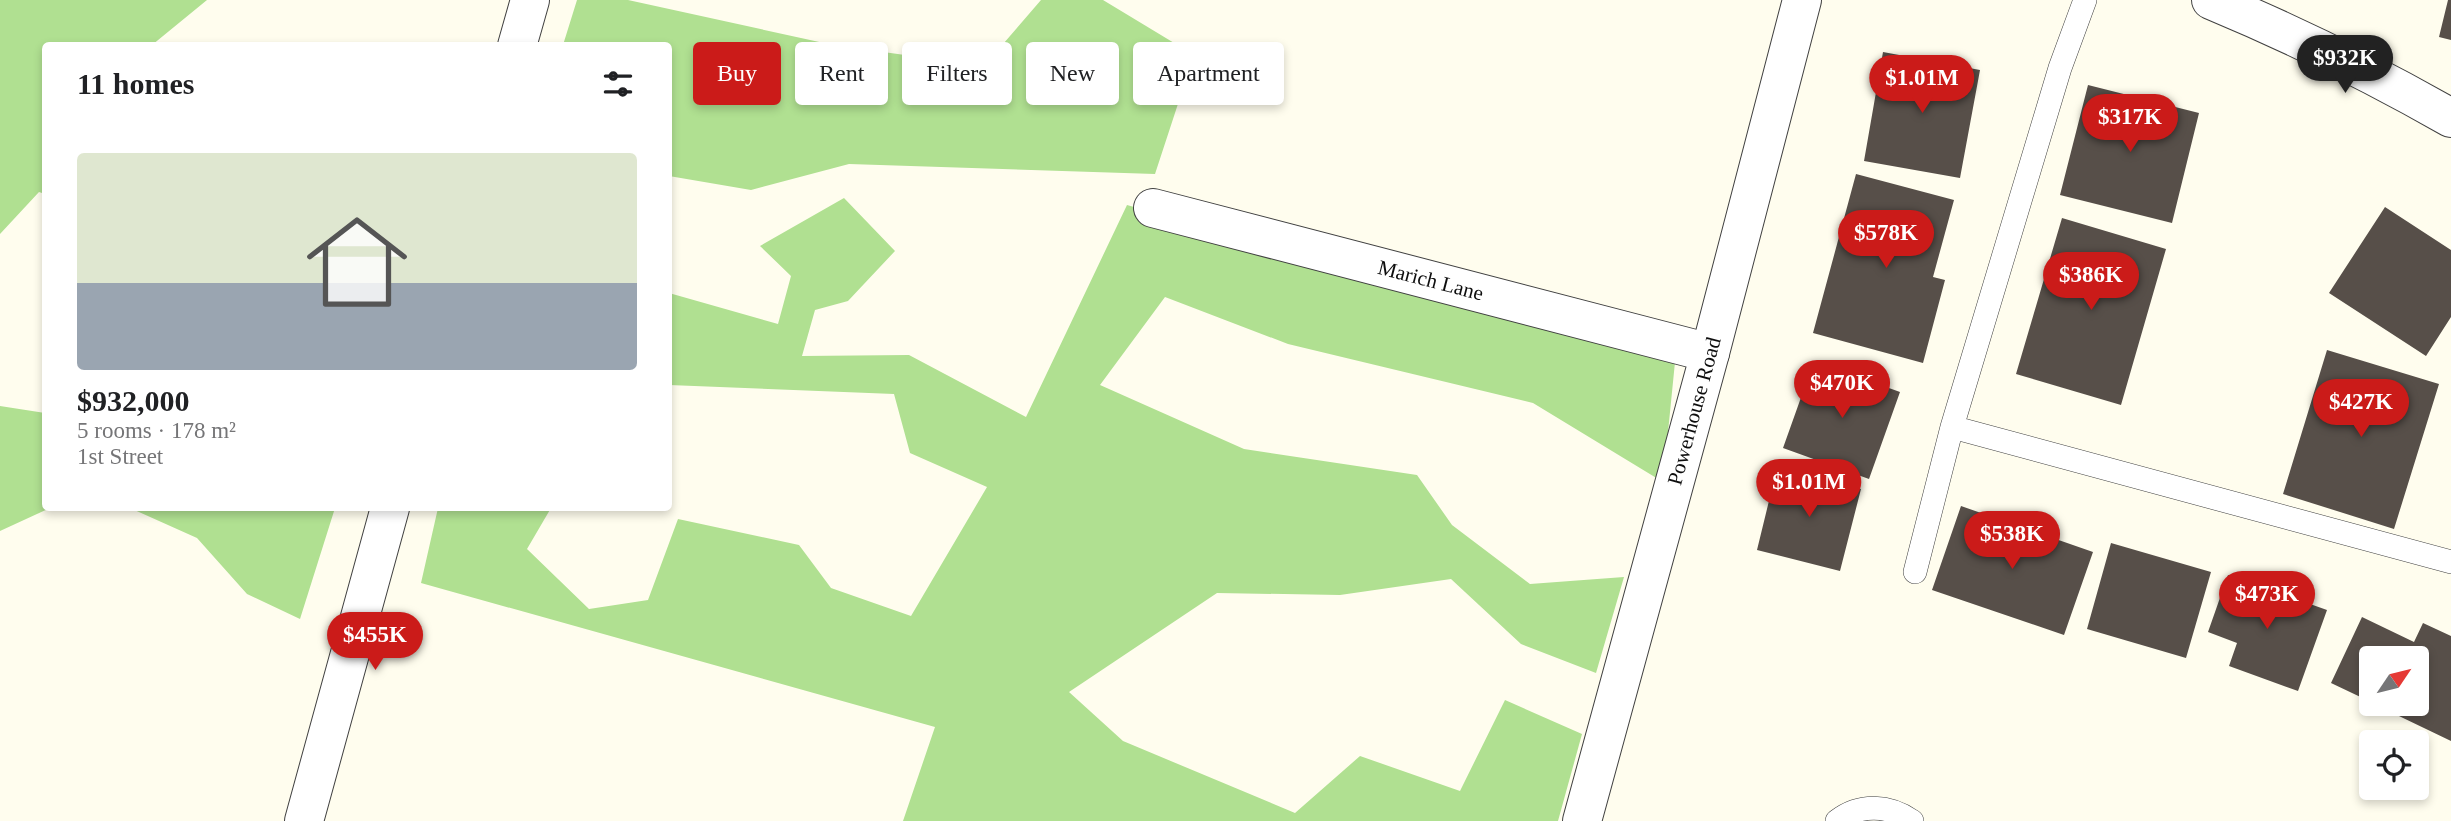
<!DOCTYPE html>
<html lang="en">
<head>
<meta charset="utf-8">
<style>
  body { margin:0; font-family:Georgia,serif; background:#f6f6f6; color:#202124; height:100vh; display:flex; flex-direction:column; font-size:26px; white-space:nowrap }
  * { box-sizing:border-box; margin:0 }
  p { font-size:23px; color:#757577 }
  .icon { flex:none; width:38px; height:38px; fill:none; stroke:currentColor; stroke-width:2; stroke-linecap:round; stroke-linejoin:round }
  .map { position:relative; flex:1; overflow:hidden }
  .sheet { position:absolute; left:42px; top:42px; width:630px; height:469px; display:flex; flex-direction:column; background:#fff; border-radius:7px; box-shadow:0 4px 10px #0003 }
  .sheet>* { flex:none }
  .banner { position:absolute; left:693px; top:42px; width:665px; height:63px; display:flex; gap:14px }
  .needle { width:46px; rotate:55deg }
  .fabs { position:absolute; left:2359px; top:646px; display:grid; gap:14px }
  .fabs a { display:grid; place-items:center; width:70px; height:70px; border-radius:7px; background:#fff; box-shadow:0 4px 10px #0003; font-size:35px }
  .price { position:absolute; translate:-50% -60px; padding:0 16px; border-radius:24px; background:#cb1b19; color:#fff; font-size:23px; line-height:46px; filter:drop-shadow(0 2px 4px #0008) }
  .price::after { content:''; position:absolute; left:50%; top:42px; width:21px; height:16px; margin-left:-10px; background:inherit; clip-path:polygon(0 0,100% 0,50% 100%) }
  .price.on { background:#222; color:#fff }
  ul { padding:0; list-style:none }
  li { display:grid; align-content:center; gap:14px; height:371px; padding:0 35px }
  li span { display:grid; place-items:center; height:217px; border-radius:7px; color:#555 }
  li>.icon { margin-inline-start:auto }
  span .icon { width:126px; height:126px; fill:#fffc; stroke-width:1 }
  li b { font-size:30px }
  h2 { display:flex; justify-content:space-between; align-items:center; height:84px; padding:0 35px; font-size:30px }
  .chip { padding:0 24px; border-radius:7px; background:#fff; box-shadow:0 4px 10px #0003; font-size:24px; line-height:63px }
  .chip.on { background:#cb1b19; color:#fff }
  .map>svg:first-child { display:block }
  .forest { fill:#b0e091 }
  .building { fill:#574f49 }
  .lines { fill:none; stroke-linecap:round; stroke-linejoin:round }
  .service-casing { stroke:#414141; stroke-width:24 }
  .minor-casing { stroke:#414141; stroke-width:40 }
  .tertiary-casing { stroke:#414141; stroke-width:40 }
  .service { stroke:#fff; stroke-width:23 }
  .minor { stroke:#fff; stroke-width:38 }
  .tertiary { stroke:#fff; stroke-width:38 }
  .labels { text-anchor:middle; stroke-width:7; stroke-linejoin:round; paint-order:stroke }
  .street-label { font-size:21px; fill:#0e0e0e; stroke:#fff }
</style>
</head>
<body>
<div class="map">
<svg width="2451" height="821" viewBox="0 0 2451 821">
  <rect width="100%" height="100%" fill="#fffdee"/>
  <!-- forest -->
  <path class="forest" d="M0 0H207L152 45 46 46 45 194 39 192 0 234Z
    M577 0H628L833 45 984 66 1041 0H1103L1194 55 1155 174 849 164 751 190 669 176 668 46 563 45Z
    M844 198 895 251 848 301 815 310 802 356 909 355 1026 417 1127 205 1675 362 1663 482 1533 403 1288 344 1165 297 1100 385 1244 449 1417 475 1452 525 1530 584 1624 577 1596 673 1521 644 1451 579 1340 595 1217 593 1069 692 1123 741 1295 813 1360 756 1460 791 1505 700 1582 734 1558 821H903L935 727 421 583 438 508H551L527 549 589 609 648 600 678 519 799 545 831 588 911 616 987 487 910 453 894 394 669 385V293L778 324 791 276 760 246Z
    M0 406 45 413 46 508H50L0 531Z
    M130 508H335L300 619 247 594 197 538Z"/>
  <!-- building -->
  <path class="building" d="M2448 0H2451V40L2439 37Z
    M1883 52 1980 70 1960 178 1864 161Z
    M2088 85 2199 113 2172 223 2060 195Z
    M1856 174 1954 200 1933 277 1945 280 1923 363 1813 333Z
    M2385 207 2451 250V317L2426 356 2329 293Z
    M2062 218 2166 249 2121 405 2016 374Z
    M2327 350 2439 384 2394 529 2283 494Z
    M1814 361 1900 392 1869 479 1783 448Z
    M1777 468 1861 489 1840 571 1757 550Z
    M1961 506 2093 552 2064 635 1932 590Z
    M2111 543 2211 572 2186 658 2087 629Z
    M2228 575 2327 610 2298 691 2229 666 2237 643 2208 632Z
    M2362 617 2414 642 2423 623 2451 636V741L2374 704H2417V658H2371V702L2331 683Z"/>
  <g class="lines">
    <!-- service casing -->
    <g class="service-casing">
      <path id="service" d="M1952 427 2451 562
        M1915 572 1952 427 2060 68 2085 0
        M1837 821C1860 803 1889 805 1912 821"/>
    </g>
    <!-- minor casing -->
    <g class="minor-casing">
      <g id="minor">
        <path d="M517 46 530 0"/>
        <path id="s1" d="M1153 208 1710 353"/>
        <path d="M304 821 390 508"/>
        <path id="s2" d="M1582 821 1710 353 1802 0"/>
      </g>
    </g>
    <!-- tertiary casing -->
    <g class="tertiary-casing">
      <path id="tertiary" d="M2211 0C2295 35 2372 73 2451 118"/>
    </g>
    <!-- service -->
    <use href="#service" class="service"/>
    <!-- minor -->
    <use href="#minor" class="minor"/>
    <!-- tertiary -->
    <use href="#tertiary" class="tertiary"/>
  </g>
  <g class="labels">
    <!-- street labels -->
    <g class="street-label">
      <text dy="7" stroke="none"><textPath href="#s1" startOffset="287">Marich Lane</textPath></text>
      <text dy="7" stroke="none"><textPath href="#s2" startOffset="425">Powerhouse Road</textPath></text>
    </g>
  </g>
</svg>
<div class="fabs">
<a><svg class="needle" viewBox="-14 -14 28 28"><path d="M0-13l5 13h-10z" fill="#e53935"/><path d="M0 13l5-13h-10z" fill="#757577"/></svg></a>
<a><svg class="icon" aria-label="locate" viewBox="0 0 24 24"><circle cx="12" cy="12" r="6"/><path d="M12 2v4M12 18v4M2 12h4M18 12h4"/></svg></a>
</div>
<b class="price on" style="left:2345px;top:95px">$932K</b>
<b class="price" style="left:1922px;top:115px">$1.01M</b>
<b class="price" style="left:2130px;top:154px">$317K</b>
<b class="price" style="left:1886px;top:270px">$578K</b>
<b class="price" style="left:2091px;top:312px">$386K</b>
<b class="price" style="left:1842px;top:420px">$470K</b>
<b class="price" style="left:2361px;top:439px">$427K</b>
<b class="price" style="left:1809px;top:519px">$1.01M</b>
<b class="price" style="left:2012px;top:571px">$538K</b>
<b class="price" style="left:2267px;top:631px">$473K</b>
<b class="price" style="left:375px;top:672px">$455K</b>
<div class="banner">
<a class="chip on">Buy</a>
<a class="chip">Rent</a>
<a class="chip">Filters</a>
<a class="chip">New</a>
<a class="chip">Apartment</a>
</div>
<section class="sheet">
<h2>11 homes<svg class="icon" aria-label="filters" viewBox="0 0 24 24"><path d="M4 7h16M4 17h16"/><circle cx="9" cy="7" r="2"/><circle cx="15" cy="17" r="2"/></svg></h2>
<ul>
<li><span style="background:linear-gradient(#dfe7d0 60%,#9aa5b1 0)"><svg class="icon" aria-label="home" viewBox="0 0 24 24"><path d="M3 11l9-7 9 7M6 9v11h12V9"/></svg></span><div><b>$932,000</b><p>5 rooms · 178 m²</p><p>1st Street</p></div></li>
</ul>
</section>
</div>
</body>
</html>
